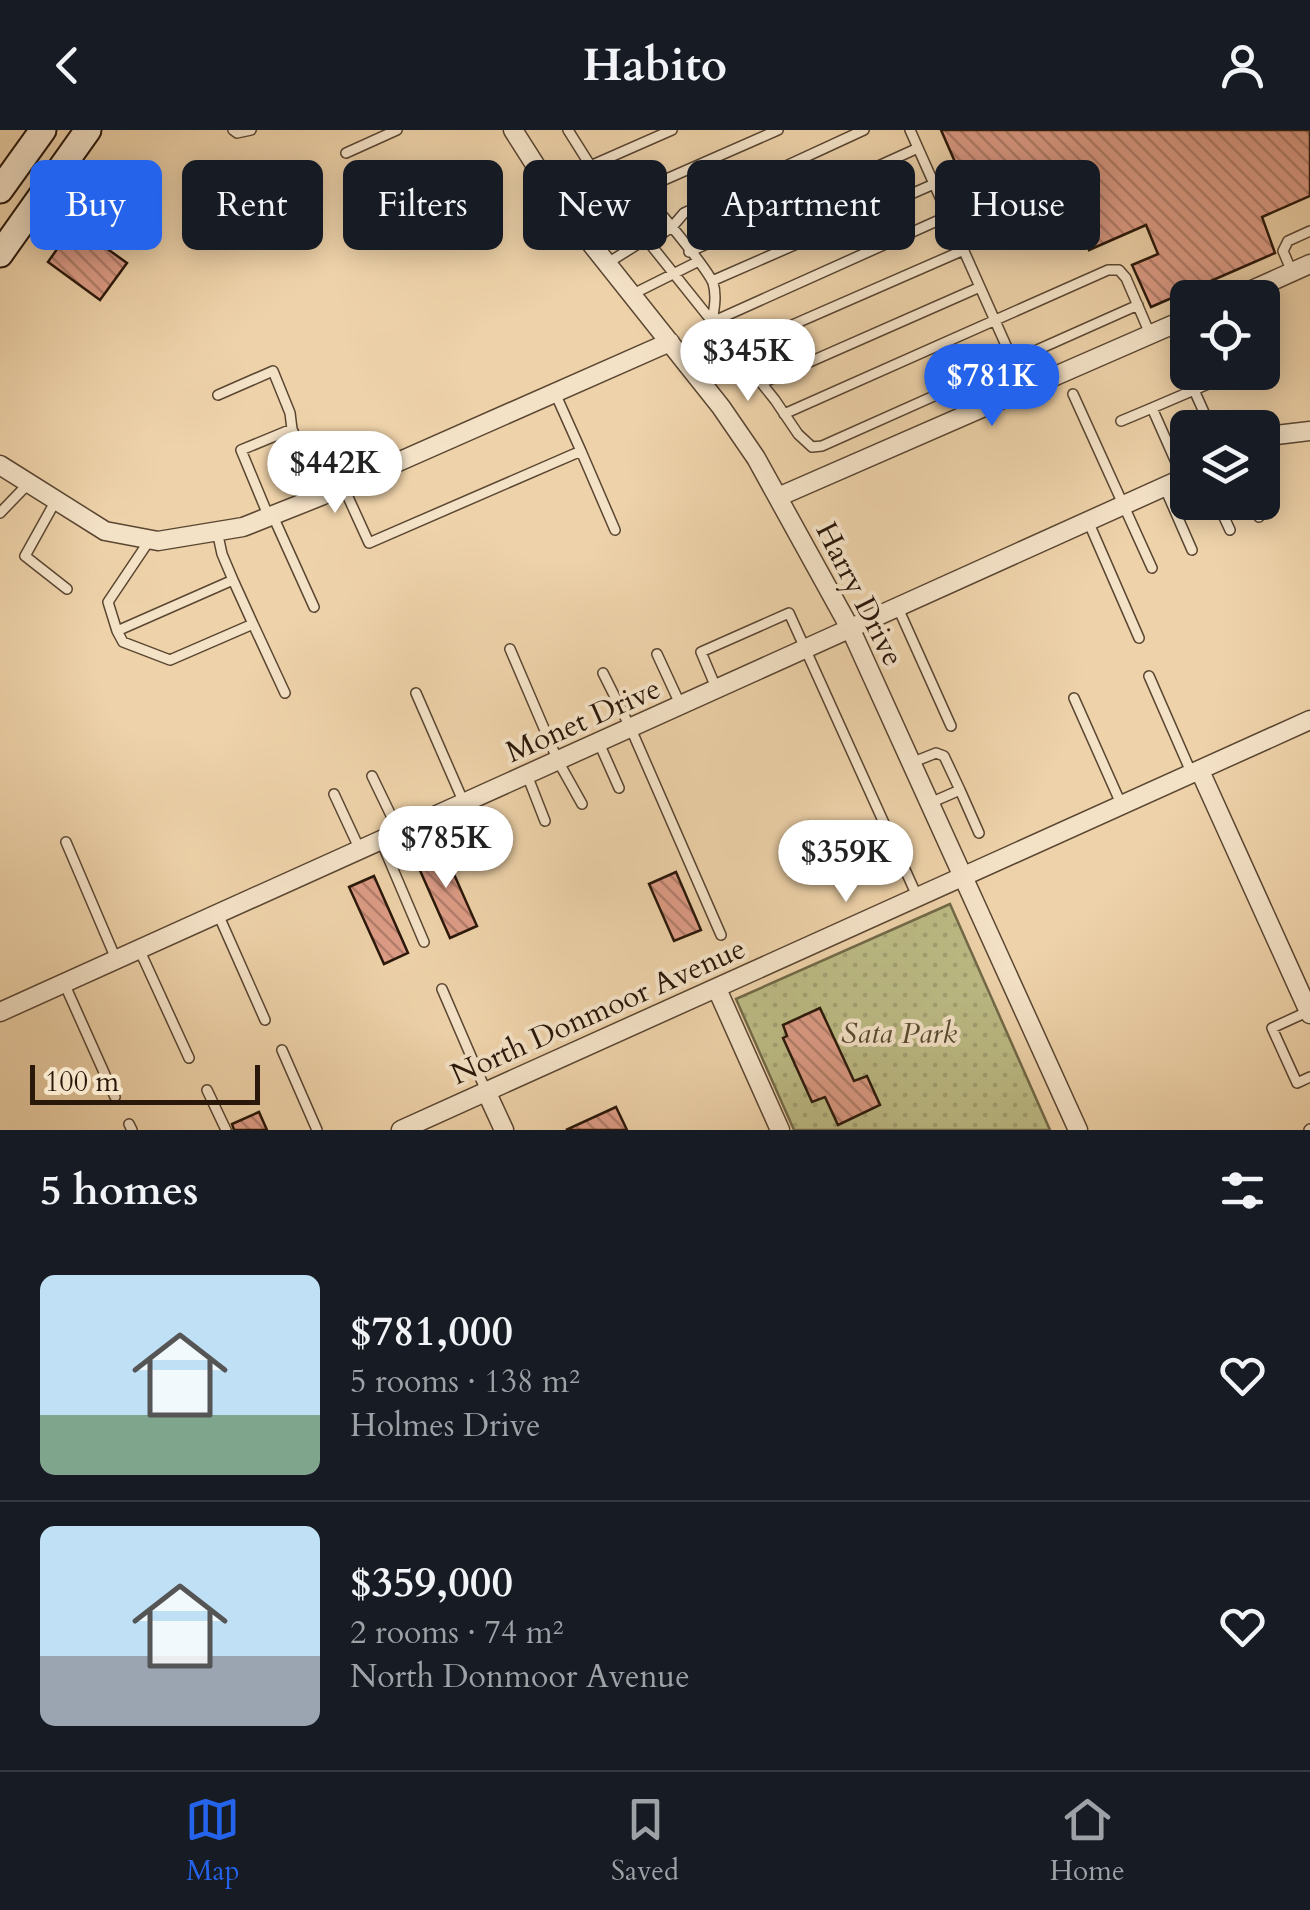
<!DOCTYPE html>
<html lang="en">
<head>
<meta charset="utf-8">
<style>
  body { margin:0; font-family:Cardo,serif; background:#242831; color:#f1f3f6; height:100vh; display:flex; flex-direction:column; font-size:38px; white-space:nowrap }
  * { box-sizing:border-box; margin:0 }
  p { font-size:32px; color:#9ea1a6 }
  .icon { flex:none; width:55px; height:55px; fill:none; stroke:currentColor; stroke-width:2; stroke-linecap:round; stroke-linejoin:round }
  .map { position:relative; height:1000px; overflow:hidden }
  .drawer { display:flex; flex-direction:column; background:#171b24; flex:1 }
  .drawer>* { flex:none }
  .hud { position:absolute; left:30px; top:30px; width:1250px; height:90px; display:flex; gap:20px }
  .fabs { position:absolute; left:1170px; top:150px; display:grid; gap:20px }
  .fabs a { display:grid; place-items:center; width:110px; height:110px; border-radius:15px; background:#171b24; box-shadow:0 5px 25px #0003; font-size:50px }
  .scale { position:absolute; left:30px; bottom:25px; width:230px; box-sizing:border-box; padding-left:10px; border:5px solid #29170a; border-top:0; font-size:28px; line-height:35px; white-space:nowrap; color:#29170a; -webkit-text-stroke:8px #f4e2c7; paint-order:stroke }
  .price { position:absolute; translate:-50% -85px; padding:0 22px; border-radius:35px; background:#fff; color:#222; font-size:32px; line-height:65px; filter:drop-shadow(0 2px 5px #0008) }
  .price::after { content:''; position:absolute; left:50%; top:60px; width:30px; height:22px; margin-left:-15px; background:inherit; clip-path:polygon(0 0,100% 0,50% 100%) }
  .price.selected { background:#2563eb; color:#fff }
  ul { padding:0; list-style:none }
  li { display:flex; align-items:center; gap:30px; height:250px; padding:0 40px }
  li+li { border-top:2px solid #363941 }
  li span { display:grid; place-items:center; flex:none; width:280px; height:200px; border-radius:15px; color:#555 }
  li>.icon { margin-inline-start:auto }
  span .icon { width:120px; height:120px; fill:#fffc; stroke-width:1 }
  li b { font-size:42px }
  h2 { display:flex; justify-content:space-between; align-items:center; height:120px; padding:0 40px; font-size:42px }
  .chip { padding:0 35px; border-radius:15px; background:#171b24; box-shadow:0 5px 25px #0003; font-size:35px; line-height:90px }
  .chip.selected { background:#2563eb; color:#fff }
  header { display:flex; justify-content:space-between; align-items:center; height:130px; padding:0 40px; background:#171b24; font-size:45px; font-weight:800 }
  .menu { display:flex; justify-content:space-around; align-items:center; height:140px; border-top:2px solid #363941; background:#171b24; font-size:28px; color:#9ea1a6 }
  .menu a { display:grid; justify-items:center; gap:5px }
  .menu .selected { color:#2563eb }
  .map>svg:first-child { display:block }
  .park { fill:url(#park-dots); stroke:#726948; stroke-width:2.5 }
  .building { fill:url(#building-back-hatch); stroke:#29170a; stroke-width:2.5 }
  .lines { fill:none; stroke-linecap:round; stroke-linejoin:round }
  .lane-casing { stroke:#5a4632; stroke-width:12 }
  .street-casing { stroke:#5a4632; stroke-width:21 }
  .secondary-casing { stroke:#29170a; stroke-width:29 }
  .lane { stroke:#f4e2c7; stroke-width:9 }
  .street { stroke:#f4e2c7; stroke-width:18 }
  .secondary { stroke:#f4e2c7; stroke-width:25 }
  .labels { text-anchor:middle; stroke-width:8; stroke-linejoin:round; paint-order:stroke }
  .street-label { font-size:30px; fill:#29170a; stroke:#f4e2c7 }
  .park-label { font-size:30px; font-style:italic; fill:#55482f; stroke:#f4e2c7 }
</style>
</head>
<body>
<header><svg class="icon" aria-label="back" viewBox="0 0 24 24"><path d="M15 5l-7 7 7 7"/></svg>Habito<svg class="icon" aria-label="person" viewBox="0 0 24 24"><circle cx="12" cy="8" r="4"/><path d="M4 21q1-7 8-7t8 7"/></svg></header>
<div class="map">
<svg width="1310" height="1000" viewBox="0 0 1310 1000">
  <defs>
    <pattern id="park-dots" width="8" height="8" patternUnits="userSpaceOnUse" patternTransform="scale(2.5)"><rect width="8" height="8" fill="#bcbb85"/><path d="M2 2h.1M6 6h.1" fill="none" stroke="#a2a072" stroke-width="1.8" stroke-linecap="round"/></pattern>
    <pattern id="building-back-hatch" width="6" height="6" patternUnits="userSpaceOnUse" patternTransform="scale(2.5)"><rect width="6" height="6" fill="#dd9c86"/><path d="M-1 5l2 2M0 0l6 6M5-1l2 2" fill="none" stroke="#b37e6c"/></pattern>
  </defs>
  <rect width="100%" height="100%" fill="#eed2a9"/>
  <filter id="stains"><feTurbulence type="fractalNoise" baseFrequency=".002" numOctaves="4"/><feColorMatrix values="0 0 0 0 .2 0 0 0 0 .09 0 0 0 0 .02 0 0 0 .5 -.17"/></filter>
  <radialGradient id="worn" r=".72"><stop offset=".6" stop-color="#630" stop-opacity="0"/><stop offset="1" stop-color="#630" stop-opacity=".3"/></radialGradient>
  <!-- park -->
  <path class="park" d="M950 774 1050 1000H794L736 869Z"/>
  <!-- building -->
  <path class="building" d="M941 0H1310V66L1262 87 1275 123 1151 177 1132 135 1158 124 1146 95 1089 120 1071 80 992 117 969 63 955 69 942 38 955 32Z
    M74 95 127 133 100 170 48 132Z
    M441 715 477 796 450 808 414 727Z
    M676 742 701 800 674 811 649 754Z
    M374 746 408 823 384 834 349 757Z
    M820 878 854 951 867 946 880 975 838 995 825 967 812 972 783 908 787 906 783 895Z
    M616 977 627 1000H566Z
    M259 982 267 1000H234L232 994Z"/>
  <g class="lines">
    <!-- lane casing -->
    <g class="lane-casing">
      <path id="lane" d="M233 0 237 3 251 0
        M568 0 602 54 775 270 798 304 812 317 822 316 1138 175
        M910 0 1025 258
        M346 23 397 0
        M590 36 672 0
        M639 61 778 0
        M614 69 639 61C651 69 708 140 713 153 717 165 714 180 712 192
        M648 113 672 97 684 83 864 0
        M689 122 918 18
        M606 134 646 109
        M1292 142 1283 121 1288 111 1310 101
        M712 151 934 54
        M631 165 697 132
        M712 192 948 86
        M735 220 964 120
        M762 253 980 157
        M1194 260 1222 248
        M1073 264 1152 438
        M218 265 273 241 290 283 292 299
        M784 284 1108 140H1119L1126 148 1150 204
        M1121 291 1152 278
        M581 321 615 400
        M1183 348 1152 278 1194 260 1211 298
        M343 356 369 413 581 321 555 263
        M1164 356 1192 420
        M55 372 25 426 67 459
        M1217 372 1230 400
        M1253 372 1259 387
        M0 383 28 354
        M272 384 314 477
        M268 385 241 320 292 299 321 365
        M1088 391 1139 508
        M149 411 108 472 117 501 233 450 222 424 217 401
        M898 478 951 596
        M253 494 285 563
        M117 501 123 512 170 530 253 494 233 450
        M510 519 558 631 582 674
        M657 524 681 576
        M603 543 631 599 721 805
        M1149 546 1191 642
        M717 560 701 522 789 483 917 766
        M416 563 464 673
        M1074 568 1122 676
        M599 613 619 658
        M911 633 936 623 944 626 960 660 930 673
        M527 645 545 691
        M372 646 399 702
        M960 660 979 703
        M334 664 360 720
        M381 711 424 812
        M66 712 116 829
        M218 784 265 890
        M139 819 189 928
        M64 853 115 967
        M442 859 486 961
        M1309 881 1272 898 1297 953 1310 947
        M282 920 317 1000
        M207 960 226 1000
        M129 994 132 1000
        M1309 1000 1310 999"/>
    </g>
    <!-- street casing -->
    <g class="street-casing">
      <path id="street" d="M513 0 562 77 721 277 756 328 851 500 1078 1000
        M1234 168 1310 134
        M1262 311 1276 305 1310 301
        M0 335 105 401 158 411 243 397 321 366 670 212
        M778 367 1188 188
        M1200 641 1310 884
        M717 859 780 1000
        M0 882 1188 346
        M486 961 504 1000
        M401 1000 1310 590"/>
    </g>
    <!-- secondary casing -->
    <g class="secondary-casing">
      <path id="secondary" d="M0 60 43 0
        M0 124 88 0"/>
    </g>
    <!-- lane -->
    <use href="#lane" class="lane"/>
    <!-- street -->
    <use href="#street" class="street"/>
    <!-- secondary -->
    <use href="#secondary" class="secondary"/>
  </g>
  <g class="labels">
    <!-- street labels -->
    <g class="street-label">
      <text transform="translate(860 464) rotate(63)" y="10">Harry Drive</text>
      <text transform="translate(583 590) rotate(-24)" y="10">Monet Drive</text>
      <text transform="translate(598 881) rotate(-24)" y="10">North Donmoor Avenue</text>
    </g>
    <!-- park labels -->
    <g class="park-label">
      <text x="899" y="913">Sata Park</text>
    </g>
  </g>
  <rect width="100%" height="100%" filter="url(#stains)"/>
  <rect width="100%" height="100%" fill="url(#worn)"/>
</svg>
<div class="fabs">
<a><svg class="icon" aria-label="locate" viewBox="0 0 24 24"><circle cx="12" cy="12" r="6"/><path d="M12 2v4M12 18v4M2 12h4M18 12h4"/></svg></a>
<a><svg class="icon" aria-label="layers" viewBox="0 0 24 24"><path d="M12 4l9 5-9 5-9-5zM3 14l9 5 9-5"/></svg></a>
</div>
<div class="scale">100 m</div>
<b class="price" style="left:748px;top:274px">$345K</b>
<b class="price selected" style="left:992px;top:299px">$781K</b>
<b class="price" style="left:335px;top:386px">$442K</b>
<b class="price" style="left:446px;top:761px">$785K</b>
<b class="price" style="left:846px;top:775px">$359K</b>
<div class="hud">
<a class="chip selected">Buy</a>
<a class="chip">Rent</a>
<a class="chip">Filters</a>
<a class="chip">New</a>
<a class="chip">Apartment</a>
<a class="chip">House</a>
</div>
</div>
<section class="drawer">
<h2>5 homes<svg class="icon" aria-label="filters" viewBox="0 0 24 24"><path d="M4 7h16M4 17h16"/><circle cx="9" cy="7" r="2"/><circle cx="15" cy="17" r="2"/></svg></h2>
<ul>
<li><span style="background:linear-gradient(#bfe0f5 70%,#7fa58c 0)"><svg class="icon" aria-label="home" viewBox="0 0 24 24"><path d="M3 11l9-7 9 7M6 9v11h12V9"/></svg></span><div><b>$781,000</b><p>5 rooms · 138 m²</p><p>Holmes Drive</p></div><svg class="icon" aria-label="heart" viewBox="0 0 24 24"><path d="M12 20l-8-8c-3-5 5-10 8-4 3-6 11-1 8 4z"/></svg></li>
<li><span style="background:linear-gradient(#bfe0f5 65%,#9aa5b1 0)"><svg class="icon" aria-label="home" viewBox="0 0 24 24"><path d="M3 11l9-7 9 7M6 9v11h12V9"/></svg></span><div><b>$359,000</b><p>2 rooms · 74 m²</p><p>North Donmoor Avenue</p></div><svg class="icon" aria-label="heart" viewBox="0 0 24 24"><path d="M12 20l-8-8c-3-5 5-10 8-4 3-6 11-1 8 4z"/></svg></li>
</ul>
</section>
<nav class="menu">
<a class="selected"><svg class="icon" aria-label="map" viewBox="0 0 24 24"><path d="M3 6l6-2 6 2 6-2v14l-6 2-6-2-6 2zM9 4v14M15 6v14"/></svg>Map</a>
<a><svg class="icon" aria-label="saved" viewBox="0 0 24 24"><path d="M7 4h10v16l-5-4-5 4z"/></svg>Saved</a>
<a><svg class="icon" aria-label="home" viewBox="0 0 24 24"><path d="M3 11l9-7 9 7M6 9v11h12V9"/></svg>Home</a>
</nav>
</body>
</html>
